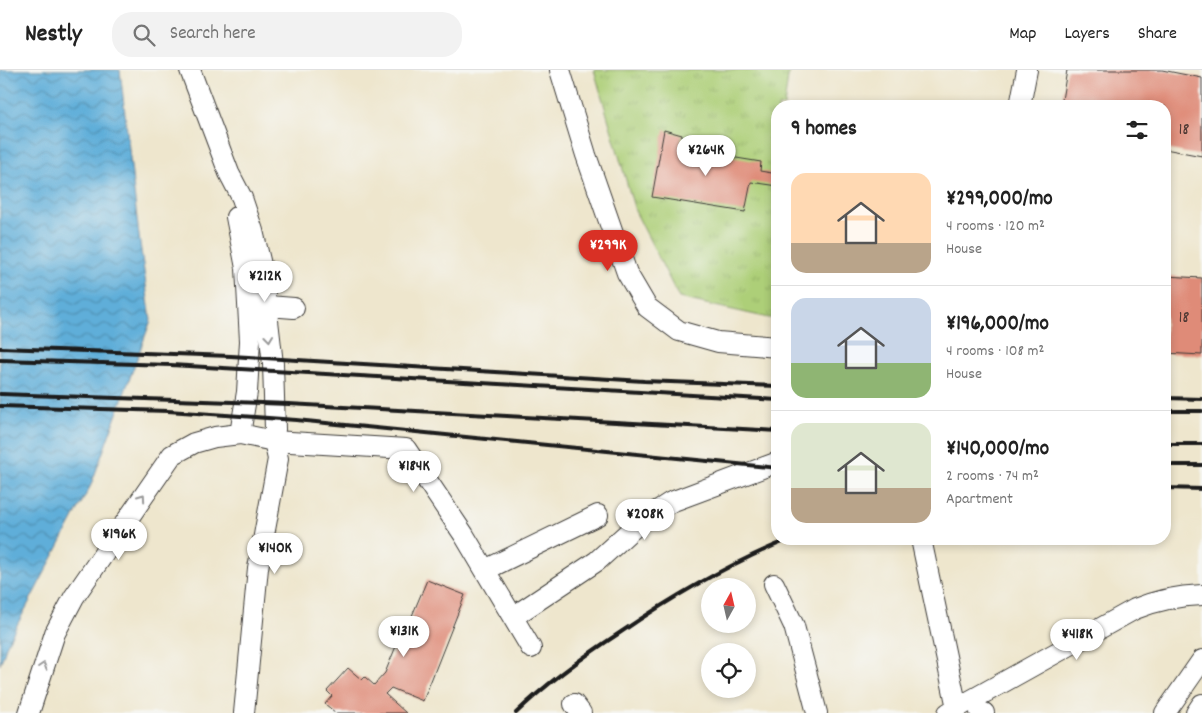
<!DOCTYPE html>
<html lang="en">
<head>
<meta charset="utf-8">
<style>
  body { margin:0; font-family:Dekko,sans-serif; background:#f2f2f2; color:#222; height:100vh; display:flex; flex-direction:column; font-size:19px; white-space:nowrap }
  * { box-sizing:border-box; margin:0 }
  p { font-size:16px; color:#767676 }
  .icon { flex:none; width:28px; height:28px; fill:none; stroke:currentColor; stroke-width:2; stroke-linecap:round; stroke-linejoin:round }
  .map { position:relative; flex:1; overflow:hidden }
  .panel { position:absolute; left:771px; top:30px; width:400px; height:445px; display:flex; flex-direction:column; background:#fff; border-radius:20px; box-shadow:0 2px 8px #0003 }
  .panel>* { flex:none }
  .needle { width:32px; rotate:8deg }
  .controls { position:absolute; left:701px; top:508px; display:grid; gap:10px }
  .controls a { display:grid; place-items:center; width:55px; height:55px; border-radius:50%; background:#fff; box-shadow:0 2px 8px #0003; font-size:25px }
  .price { position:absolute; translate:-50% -42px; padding:0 11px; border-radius:18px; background:#fff; color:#222; font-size:16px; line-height:32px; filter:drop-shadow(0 1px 2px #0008) }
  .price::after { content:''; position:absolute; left:50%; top:30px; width:15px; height:11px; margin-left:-8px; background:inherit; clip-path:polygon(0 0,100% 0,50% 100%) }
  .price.selected { background:#d93025; color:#fff }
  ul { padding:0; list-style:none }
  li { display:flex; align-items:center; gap:15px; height:125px; padding:0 20px }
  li+li { border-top:1px solid #e0e0e0 }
  li span { display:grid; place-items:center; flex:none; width:140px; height:100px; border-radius:15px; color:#555 }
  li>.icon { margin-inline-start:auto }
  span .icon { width:60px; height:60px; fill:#fffc; stroke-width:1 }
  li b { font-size:21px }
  h2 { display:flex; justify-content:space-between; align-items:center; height:60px; padding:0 20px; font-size:21px }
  header { display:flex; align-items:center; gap:30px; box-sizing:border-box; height:70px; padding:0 25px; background:#fff; border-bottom:1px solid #e0e0e0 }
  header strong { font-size:24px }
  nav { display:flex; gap:28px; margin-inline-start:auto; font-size:18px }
  .search { width:350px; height:45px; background:#f2f2f2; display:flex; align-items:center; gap:12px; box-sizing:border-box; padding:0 18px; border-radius:20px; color:#767676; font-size:19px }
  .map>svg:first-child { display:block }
  .grass { fill:url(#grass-tufts); stroke:#64764a }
  .water { fill:url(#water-waves); stroke:#3e657a }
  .building { fill:#df8b78 }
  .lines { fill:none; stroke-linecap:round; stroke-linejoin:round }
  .minor-casing { stroke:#3c3a37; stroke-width:22 }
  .minor { stroke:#fff; stroke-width:20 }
  .rail { stroke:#1c1c1c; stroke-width:4 }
  .oneway { stroke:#999 }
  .labels { text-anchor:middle; stroke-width:4; stroke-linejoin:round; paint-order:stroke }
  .number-label { font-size:18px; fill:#4d3833 }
</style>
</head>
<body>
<header>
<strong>Nestly</strong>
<div class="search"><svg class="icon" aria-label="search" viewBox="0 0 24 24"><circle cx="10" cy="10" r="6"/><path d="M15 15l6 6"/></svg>Search here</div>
<nav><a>Map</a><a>Layers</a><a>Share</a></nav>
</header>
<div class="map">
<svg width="1202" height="643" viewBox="0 0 1202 643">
  <defs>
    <pattern id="grass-tufts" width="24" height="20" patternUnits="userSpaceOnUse" patternTransform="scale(1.25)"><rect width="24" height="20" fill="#adcf78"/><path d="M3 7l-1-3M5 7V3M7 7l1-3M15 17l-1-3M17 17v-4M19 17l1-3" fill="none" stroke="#94b167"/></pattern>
    <pattern id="water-waves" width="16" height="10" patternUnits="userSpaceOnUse" patternTransform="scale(1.25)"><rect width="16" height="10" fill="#5faed9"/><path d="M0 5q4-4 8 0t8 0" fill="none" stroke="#4e8daf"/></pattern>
  </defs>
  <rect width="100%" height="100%" fill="#f6f6f2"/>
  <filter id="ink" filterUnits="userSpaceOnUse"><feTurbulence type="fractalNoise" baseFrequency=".02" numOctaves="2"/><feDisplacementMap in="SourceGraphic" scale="10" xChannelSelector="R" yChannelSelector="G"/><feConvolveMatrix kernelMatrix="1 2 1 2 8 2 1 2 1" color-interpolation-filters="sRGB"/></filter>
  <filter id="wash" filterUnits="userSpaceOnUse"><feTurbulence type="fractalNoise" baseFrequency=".0096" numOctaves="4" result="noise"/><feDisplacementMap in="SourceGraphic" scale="20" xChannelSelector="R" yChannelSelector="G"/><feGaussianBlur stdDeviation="1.12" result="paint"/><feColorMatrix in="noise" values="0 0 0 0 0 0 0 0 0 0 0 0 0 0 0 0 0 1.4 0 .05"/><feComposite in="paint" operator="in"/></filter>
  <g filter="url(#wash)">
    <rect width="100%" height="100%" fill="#eee6cd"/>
    <!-- grass -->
    <path class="grass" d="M594 0H789L784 36H778L777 248H769L679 228 635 141Z"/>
    <!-- water -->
    <path class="water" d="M0 0H120L139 166 151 250 91 415 7 574 0 595Z"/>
    <g id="blocks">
      <!-- building -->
      <path class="building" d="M1067 0H1162L1202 8V86L1165 79V36H1061Z
        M664 60 682 65 681 79 761 92 760 101 778 104V116L751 112 745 142 652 127Z
        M1165 206 1202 208V285L1165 283Z
        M427 510 465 525 423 631 391 618 385 624 406 643H336L325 634 332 626 327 621 348 598 362 610 365 607 374 615 385 603 406 552 409 553Z"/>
    </g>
  </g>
  <g filter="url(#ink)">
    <use href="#blocks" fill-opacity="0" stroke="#3c3a37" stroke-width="1"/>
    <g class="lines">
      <!-- minor casing -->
      <g class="minor-casing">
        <path id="minor" d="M190 0 229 103 242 128 253 161 262 199 273 294 275 359 274 371 278 389 258 498 244 643
          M560 0 586 85 627 203 647 237 679 261 718 272 778 277
          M1020 36 1027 0
          M236 147 246 198 250 271 247 322 240 364
          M255 235 294 238
          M921 469 957 638
          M485 500 598 445
          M774 514 794 556 817 643
          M513 547 597 491 640 452 671 432 778 392
          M574 634 581 643
          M980 642 984 643
          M29 643 55 563 74 527 172 385 194 373 215 367 240 364 274 371 406 379 464 465 531 578
          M948 643 1135 539C1157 530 1178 526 1202 525
          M1165 643 1202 590
          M1196 643 1202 634"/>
      </g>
      <!-- minor -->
      <use href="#minor" class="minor"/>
      <!-- rail -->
      <path class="rail" d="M0 278 231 286 644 311 778 316
        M0 290 171 295 778 330
        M0 324 289 334 778 361
        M1165 328 1202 329
        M0 336 168 341 296 350 778 398
        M1165 341H1202
        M1165 374H1202
        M1165 395H1202
        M1165 418 1202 419
        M516 643C548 612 584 586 621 562 674 526 730 493 790 469"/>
    </g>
    <!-- one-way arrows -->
    <defs><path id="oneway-chevron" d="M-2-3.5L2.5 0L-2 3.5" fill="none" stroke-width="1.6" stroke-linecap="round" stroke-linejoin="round" transform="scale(1.25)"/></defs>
    <g class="oneway">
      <use href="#oneway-chevron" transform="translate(269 268) rotate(84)"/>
      <use href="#oneway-chevron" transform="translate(142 427) rotate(-55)"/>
      <use href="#oneway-chevron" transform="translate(43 596) rotate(-72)"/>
    </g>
  </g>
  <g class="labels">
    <!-- number labels -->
    <g class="number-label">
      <text x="1184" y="64">18</text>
      <text x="1184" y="252">18</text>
    </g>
  </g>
</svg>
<div class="controls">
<a><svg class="needle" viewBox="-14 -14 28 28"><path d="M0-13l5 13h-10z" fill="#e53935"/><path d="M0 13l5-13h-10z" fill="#767676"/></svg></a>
<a><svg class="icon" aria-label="locate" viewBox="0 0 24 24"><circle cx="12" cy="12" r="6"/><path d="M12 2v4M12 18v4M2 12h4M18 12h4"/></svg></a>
</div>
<b class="price" style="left:706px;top:107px">¥264K</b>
<b class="price selected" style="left:608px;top:202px">¥299K</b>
<b class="price" style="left:265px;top:233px">¥212K</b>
<b class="price" style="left:414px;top:423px">¥184K</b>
<b class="price" style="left:645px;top:471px">¥208K</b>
<b class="price" style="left:119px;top:491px">¥196K</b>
<b class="price" style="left:275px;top:505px">¥140K</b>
<b class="price" style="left:404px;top:588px">¥131K</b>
<b class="price" style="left:1077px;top:591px">¥418K</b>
<section class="panel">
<h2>9 homes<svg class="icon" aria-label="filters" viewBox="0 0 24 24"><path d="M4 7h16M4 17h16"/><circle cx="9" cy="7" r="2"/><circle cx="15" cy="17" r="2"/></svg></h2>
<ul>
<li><span style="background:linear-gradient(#ffd9b3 70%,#b9a48a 0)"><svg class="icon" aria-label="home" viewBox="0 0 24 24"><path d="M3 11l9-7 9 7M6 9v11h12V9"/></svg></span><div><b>¥299,000/mo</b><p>4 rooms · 120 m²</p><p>House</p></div></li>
<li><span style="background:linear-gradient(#c9d6e8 65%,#8fb573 0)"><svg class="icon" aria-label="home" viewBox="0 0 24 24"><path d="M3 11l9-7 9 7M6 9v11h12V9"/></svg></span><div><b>¥196,000/mo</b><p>4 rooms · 108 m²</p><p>House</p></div></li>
<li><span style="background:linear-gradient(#dfe7d0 65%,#b9a48a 0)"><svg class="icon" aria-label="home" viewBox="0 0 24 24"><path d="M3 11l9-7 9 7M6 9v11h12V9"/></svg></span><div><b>¥140,000/mo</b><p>2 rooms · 74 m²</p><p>Apartment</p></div></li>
</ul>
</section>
</div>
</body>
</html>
